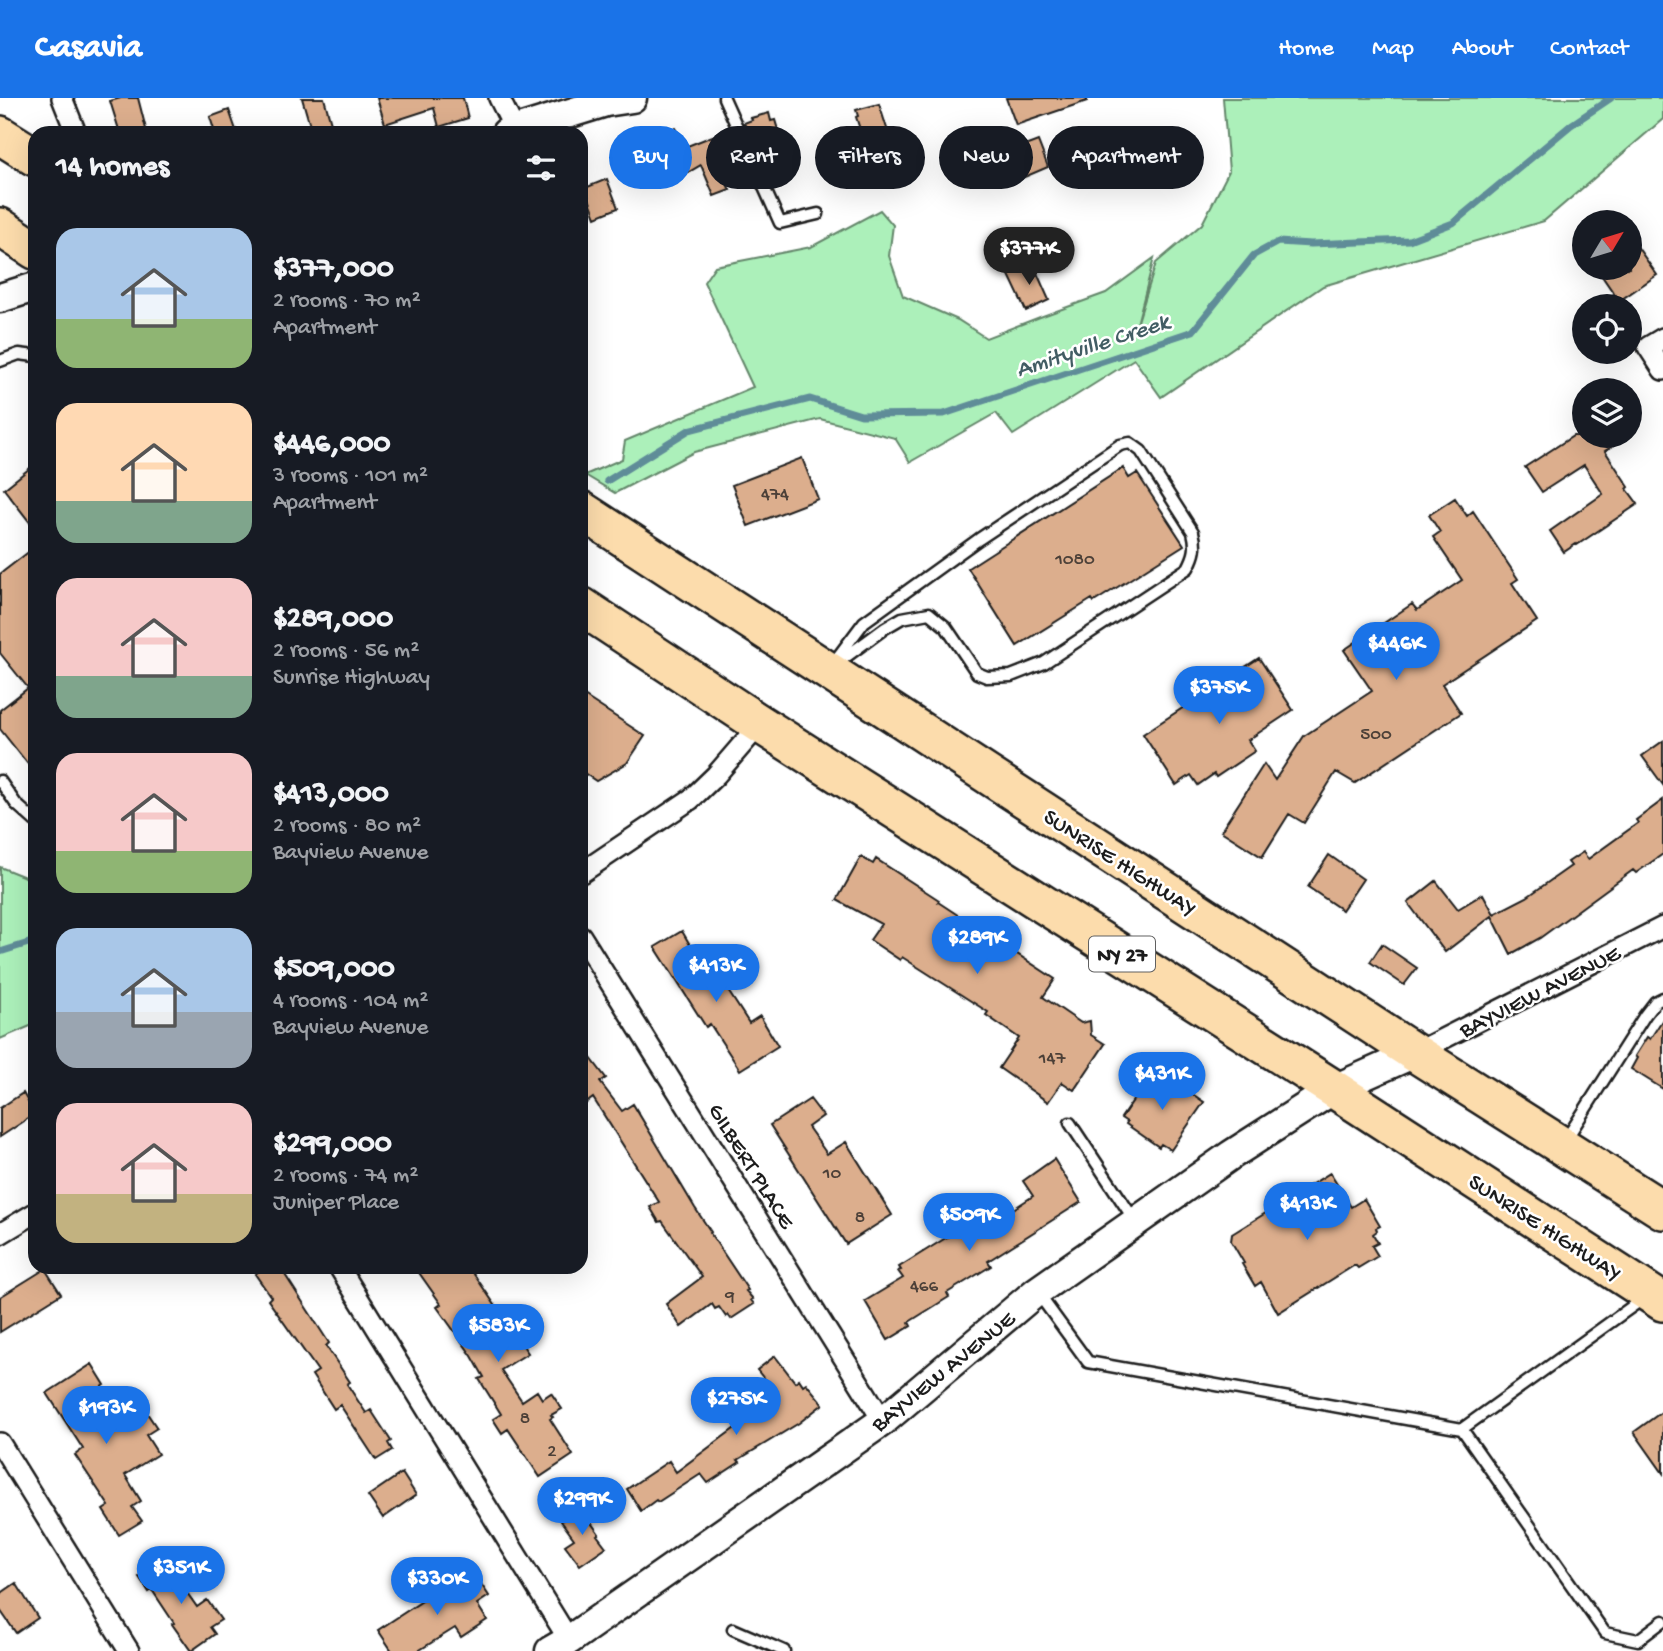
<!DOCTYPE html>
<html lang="en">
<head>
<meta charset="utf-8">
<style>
  body { margin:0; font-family:"Gochi Hand",sans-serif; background:#20242c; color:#f1f3f6; height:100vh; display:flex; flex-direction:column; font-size:26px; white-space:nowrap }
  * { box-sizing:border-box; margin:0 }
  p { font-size:23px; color:#9ea1a6 }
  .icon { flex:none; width:38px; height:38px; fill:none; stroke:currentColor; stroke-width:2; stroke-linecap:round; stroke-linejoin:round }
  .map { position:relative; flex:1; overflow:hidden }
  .panel { position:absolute; left:28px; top:28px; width:560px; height:1148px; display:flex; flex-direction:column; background:#171b24; border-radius:21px; box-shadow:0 7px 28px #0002 }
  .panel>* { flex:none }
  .guide { position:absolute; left:609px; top:28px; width:665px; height:63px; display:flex; gap:14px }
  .needle { width:46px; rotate:52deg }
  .controls { position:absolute; left:1572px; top:112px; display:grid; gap:14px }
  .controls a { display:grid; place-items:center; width:70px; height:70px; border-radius:50%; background:#171b24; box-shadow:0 7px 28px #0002; font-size:35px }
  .price { position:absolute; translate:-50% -60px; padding:0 16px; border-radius:24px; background:#1a73e8; color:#fff; font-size:23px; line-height:46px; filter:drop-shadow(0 2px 4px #0008) }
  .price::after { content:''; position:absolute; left:50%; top:42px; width:21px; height:16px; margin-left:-10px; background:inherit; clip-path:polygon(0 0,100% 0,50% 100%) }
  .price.on { background:#222; color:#fff }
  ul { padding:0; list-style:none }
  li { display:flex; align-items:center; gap:21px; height:175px; padding:0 28px }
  li span { display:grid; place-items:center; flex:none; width:196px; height:140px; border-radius:21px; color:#555 }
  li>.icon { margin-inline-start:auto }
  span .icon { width:84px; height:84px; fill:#fffc; stroke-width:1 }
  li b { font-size:30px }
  h2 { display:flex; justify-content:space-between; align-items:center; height:84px; padding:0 28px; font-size:30px }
  .pill { padding:0 24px; border-radius:32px; background:#171b24; box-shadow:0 7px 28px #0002; font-size:24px; line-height:63px }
  .pill.on { background:#1a73e8; color:#fff }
  header { display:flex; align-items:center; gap:42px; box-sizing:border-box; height:98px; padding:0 35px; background:#1a73e8; color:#fff }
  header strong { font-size:33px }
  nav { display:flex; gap:38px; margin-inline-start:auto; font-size:24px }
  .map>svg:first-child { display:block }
  .green { fill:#acf0ba; stroke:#64866b; stroke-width:2 }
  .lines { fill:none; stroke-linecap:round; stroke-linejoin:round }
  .stream { stroke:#5e8c98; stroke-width:7 }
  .building { fill:#dcae8d; stroke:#1c1c1c; stroke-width:2 }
  .lane-casing { stroke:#1c1c1c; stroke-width:15 }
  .street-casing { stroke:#1c1c1c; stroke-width:24 }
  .secondary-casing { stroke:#1c1c1c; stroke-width:33 }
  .highway-casing { stroke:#1c1c1c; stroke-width:42 }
  .lane { stroke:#fff; stroke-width:10 }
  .street { stroke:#fff; stroke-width:19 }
  .secondary { stroke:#fff; stroke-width:28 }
  .highway { stroke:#fcdcac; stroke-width:37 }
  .labels { text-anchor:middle; stroke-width:5; stroke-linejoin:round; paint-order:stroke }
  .number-label { font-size:19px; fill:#4c4038 }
  .shield { fill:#fff; stroke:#606060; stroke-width:2 }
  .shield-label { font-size:21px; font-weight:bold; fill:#1c1c1c }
  .street-label { font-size:23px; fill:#1c1c1c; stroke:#fff }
  .water-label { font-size:24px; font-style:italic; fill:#425d64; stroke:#fff }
</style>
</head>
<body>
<header>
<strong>Casavia</strong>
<nav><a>Home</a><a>Map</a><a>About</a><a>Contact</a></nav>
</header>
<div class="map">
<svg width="1663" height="1553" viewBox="0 0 1663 1553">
  <rect width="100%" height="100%" fill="#fff"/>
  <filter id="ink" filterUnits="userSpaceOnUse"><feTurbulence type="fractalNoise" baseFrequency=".0143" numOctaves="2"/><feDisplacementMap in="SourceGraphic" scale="14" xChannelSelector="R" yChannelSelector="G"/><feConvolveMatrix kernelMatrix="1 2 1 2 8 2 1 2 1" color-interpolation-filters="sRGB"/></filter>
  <g filter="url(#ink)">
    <!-- green -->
    <path class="green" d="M1223 0H1663V21L1544 123 1323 188 1161 299 1134 261 1013 337 996 315 910 364 895 340 820 321 694 354 615 395 585 377 622 361 625 343 753 289 704 184 715 168 811 149 880 112 893 127 889 158 903 198 958 222 986 240 1040 219 1106 195 1154 160 1136 230 1156 165 1202 126 1229 73Z
      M0 769 35 783V926L0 941Z"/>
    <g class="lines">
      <!-- stream -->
      <path class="stream" d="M607 383 689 332 810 301 861 317 944 316 1193 233 1254 157 1278 144 1311 146 1409 142 1453 125 1571 27 1611 0
        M0 854 35 843"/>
    </g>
    <!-- building -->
    <path class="building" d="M121 0H138L147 35H120L110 3Z
      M302 0H324L331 25 311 31Z
      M377 0H463L468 20 439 29 434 10 385 26Z
      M1006 0H1087V3L1016 27Z
      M879 6 892 46 867 53 856 19 858 18 856 12Z
      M229 12 237 35H215L210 19Z
      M769 15 771 23 775 22 785 55 781 56 783 60 762 66 744 25 752 22 751 20Z
      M675 30 685 49 730 31 747 70 742 72 746 80 728 88 730 92 714 98 701 67 677 81 671 70 668 72 652 43Z
      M1038 43 1048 69 1020 81 1009 54Z
      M607 81 618 110 596 119 585 90Z
      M1629 137 1657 177 1619 203 1602 178 1615 170H1629Z
      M1033 166 1049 202 1026 213 1009 177Z
      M1573 338H1627L1605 353 1629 389 1627 391 1638 406 1577 447 1576 446 1564 454 1550 433 1603 396 1584 367 1542 394 1525 369Z
      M802 360 818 401 748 428 732 387Z
      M35 366V431L4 391Z
      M1123 370 1129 380 1137 375 1184 447 1094 504 1092 501 1017 548 968 470Z
      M1455 400 1467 418 1473 413 1518 481 1512 485 1537 523 1442 586 1461 615 1355 685 1336 674 1304 725 1289 716 1262 759 1221 733 1264 666 1275 682 1304 638 1372 593 1344 552 1412 506 1417 512 1462 482 1433 439 1440 434 1429 417Z
      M35 449V675L0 631V612L28 590 0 555V476Z
      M1259 560 1293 612 1248 642 1255 653 1216 679 1214 676 1198 687 1191 677 1176 687 1143 636Z
      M581 596 645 638 627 665 596 683 581 673Z
      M1663 643V687L1642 658Z
      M1663 702V756L1636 775 1633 772 1540 840 1511 856 1492 818 1445 854 1408 805 1436 783 1458 811 1483 796 1494 816 1527 799 1571 768 1568 764 1583 754 1588 761 1638 725 1636 722Z
      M1329 757 1363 781 1342 812 1308 789Z
      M861 759 873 766 876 761 939 802 938 804 1055 881 1043 899 1081 925 1090 923 1091 937 1105 946 1074 992 1062 984 1048 1004 999 970 1019 940 986 917 988 914 902 859 900 862 870 842 881 826 837 802Z
      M682 833 715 890 723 885 749 925 760 918 778 948 740 972 710 926 706 929 655 849Z
      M1382 846 1417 870 1404 887 1370 864Z
      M1663 921V991L1631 971 1637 960 1635 958 1647 939 1650 941Z
      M581 947 606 980 600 984 622 1013 633 1006 695 1110 711 1134 710 1135 748 1192 746 1193 753 1201 751 1202 754 1206 731 1221 728 1217 726 1219 719 1209 715 1211 712 1206 681 1229 666 1206 702 1179 662 1123 659 1124 650 1109 659 1104 593 1000 581 1009Z
      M1151 976 1178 995 1182 989 1204 1004 1171 1052 1161 1046 1159 1049 1126 1026 1127 1024 1121 1020Z
      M23 995 35 1016 0 1039V1010Z
      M810 1001 823 1018 808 1029 827 1056 846 1044 892 1117 846 1146 770 1027Z
      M1054 1061 1081 1104 988 1163 991 1168 947 1195 949 1199 909 1224 911 1228 888 1242 865 1203 903 1180 898 1173 901 1172 899 1169 965 1128 972 1138 1033 1098 1023 1083Z
      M1330 1075 1351 1109 1364 1101 1380 1128 1376 1130 1377 1133 1373 1136 1378 1145 1372 1148 1378 1158 1358 1170 1355 1167 1278 1215 1261 1184 1255 1188 1242 1166 1244 1165 1231 1143 1232 1136Z
      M266 1169H280L329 1245 326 1248 350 1284 347 1286 366 1315 371 1312 391 1343 388 1345 392 1352 376 1362 340 1307 334 1311 312 1277 318 1273 268 1202 271 1199 255 1176Z
      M415 1169H469L528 1255 501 1272 522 1303 537 1293 542 1301 551 1295 562 1311 551 1317 553 1319 550 1321 573 1357 540 1379 508 1331 502 1335 493 1321 501 1316 479 1281 484 1279 472 1258 437 1209 441 1206Z
      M45 1171 61 1196 0 1234V1199Z
      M775 1258 795 1284 799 1281 803 1287 806 1285 823 1306 799 1325 738 1362 740 1364 708 1385 701 1376 658 1404 656 1402 641 1413 627 1391 669 1363 676 1374 739 1327 736 1323 777 1297 757 1272Z
      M92 1266 105 1287 88 1298 111 1333 145 1312 157 1330 146 1337 158 1356 125 1377 141 1403 132 1409 142 1423 119 1437 103 1412 109 1408 75 1357 83 1351 47 1295Z
      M1663 1313V1375L1634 1334Z
      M402 1375 416 1397 383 1420 368 1398Z
      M580 1409 599 1436 597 1437 606 1449 580 1467 565 1447 574 1441 561 1423Z
      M164 1462 197 1509 207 1502 221 1522 210 1529 215 1536 191 1553 172 1526 174 1525 152 1492 149 1494 139 1479Z
      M459 1479 465 1488 477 1480 489 1498 477 1506 487 1522 461 1539 455 1530 418 1553H392L378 1532Z
      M16 1485 38 1520 16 1535 0 1512V1496Z"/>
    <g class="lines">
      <!-- lane casing -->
      <g class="lane-casing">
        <path id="lane" d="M724 0 780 125 818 116
          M0 263 19 256 35 258
          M1130 345 1141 353 1193 434C1197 449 1195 457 1188 470L1044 565 1011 578 987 579 977 575 946 529 929 515 902 520 885 530 828 572 864 524 979 441 1120 347Z
          M0 683 16 706 35 723
          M1070 1025 1135 1123
          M1565 1043 1645 917 1655 904 1663 900
          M1037 1194 1088 1264 1462 1331 1605 1535 1638 1542 1663 1523
          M1462 1331 1644 1200
          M733 1531 784 1553"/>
      </g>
      <!-- street casing -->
      <g class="street-casing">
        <path id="street" d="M62 0 76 35
          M499 0 515 32
          M1663 240 1648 249 1663 272
          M581 775 691 701 716 677 760 626
          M581 838 883 1323
          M1415 955 1663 829
          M0 1136 35 1115
          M339 1169 569 1542
          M0 1345 129 1553"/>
      </g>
      <!-- secondary casing -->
      <g class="secondary-casing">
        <path id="secondary" d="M506 35 606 4 632 0
          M0 200 35 189
          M550 1553 569 1542 883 1323 1036 1194 1231 1057 1334 991 1415 955"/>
      </g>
      <!-- highway casing -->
      <g class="highway-casing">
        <path id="highway" d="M0 37 35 59
          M0 129 35 152
          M581 412 1415 955 1663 1112
          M581 508 760 626 1334 991 1663 1204"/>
      </g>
      <!-- lane -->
      <use href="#lane" class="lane"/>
      <!-- street -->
      <use href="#street" class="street"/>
      <!-- secondary -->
      <use href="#secondary" class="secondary"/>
      <!-- highway -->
      <use href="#highway" class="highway"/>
    </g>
  </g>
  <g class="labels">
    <!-- number labels -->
    <g class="number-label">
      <text x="775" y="401">474</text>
      <text x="1075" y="466">1080</text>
      <text x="1376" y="641">500</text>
      <text x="1052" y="965">147</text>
      <text x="832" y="1080">10</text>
      <text x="860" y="1124">8</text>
      <text x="924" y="1193">466</text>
      <text x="730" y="1203">9</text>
      <text x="525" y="1325">8</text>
      <text x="552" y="1358">2</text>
    </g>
    <!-- shield labels -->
    <rect class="shield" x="1089" y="838.5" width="66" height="35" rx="5"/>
    <g class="shield-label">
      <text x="1122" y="863">NY 27</text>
    </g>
    <!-- street labels -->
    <g class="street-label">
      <text transform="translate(1121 763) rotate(33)" y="8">SUNRISE HIGHWAY</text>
      <text transform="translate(1539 892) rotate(-27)" y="8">BAYVIEW AVENUE</text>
      <text transform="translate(753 1067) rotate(58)" y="8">GILBERT PLACE</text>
      <text transform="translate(1546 1128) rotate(33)" y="8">SUNRISE HIGHWAY</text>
      <text transform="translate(942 1272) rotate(-39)" y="8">BAYVIEW AVENUE</text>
    </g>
    <!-- water labels -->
    <g class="water-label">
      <text transform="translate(1092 246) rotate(-18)" y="8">Amityville Creek</text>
    </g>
  </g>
</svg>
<div class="controls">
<a><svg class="needle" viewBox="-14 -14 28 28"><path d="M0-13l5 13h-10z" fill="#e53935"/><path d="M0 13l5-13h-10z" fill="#9ea1a6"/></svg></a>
<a><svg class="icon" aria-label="locate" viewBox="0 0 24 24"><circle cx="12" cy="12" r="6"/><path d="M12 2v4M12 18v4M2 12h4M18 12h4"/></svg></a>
<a><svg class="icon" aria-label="layers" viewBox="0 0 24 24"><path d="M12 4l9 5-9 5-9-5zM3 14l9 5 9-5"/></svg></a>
</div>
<b class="price on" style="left:1029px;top:189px">$377K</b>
<b class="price" style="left:1396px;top:584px">$446K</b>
<b class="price" style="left:1219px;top:628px">$375K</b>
<b class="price" style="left:977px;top:878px">$289K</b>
<b class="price" style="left:716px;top:906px">$413K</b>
<b class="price" style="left:1162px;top:1014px">$431K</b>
<b class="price" style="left:1307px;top:1144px">$413K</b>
<b class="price" style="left:969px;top:1155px">$509K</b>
<b class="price" style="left:498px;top:1266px">$583K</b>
<b class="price" style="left:736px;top:1339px">$275K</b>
<b class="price" style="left:106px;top:1348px">$193K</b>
<b class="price" style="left:582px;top:1439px">$299K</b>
<b class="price" style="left:181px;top:1508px">$351K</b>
<b class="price" style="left:437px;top:1519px">$330K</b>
<div class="guide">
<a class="pill on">Buy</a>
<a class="pill">Rent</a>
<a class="pill">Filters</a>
<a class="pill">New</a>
<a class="pill">Apartment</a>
</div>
<section class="panel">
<h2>14 homes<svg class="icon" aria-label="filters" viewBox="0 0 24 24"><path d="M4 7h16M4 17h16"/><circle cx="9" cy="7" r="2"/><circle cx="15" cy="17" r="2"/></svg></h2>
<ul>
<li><span style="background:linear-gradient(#a9c7e8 65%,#8fb573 0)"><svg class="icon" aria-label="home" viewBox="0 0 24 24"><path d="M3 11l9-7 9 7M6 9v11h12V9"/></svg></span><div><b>$377,000</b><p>2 rooms · 70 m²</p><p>Apartment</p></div></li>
<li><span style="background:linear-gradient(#ffd9b3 70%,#7fa58c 0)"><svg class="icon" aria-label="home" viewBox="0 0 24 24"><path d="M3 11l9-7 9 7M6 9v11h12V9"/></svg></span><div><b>$446,000</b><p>3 rooms · 101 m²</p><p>Apartment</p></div></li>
<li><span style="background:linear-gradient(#f6c9c9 70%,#7fa58c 0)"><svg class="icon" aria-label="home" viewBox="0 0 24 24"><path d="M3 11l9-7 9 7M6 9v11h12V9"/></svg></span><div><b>$289,000</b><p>2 rooms · 56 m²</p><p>Sunrise Highway</p></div></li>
<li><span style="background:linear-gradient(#f6c9c9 70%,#8fb573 0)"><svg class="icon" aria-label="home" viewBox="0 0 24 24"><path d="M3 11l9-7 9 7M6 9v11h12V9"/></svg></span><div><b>$413,000</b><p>2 rooms · 80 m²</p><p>Bayview Avenue</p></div></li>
<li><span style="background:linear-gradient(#a9c7e8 60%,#9aa5b1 0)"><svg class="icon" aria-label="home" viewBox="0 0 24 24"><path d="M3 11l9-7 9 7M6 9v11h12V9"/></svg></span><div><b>$509,000</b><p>4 rooms · 104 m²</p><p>Bayview Avenue</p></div></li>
<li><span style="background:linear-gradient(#f6c9c9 65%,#c2b280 0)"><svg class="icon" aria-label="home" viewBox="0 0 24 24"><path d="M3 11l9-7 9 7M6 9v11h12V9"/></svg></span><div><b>$299,000</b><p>2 rooms · 74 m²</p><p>Juniper Place</p></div></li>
</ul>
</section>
</div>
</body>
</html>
